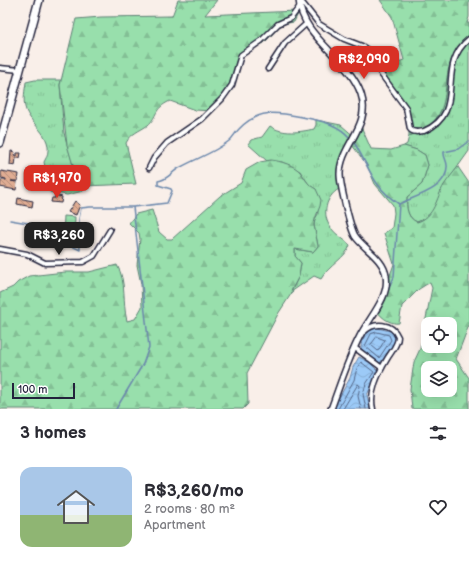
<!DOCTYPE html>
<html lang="en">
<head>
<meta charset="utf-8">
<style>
  body { margin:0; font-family:"Balsamiq Sans",sans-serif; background:#f2f2f3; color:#2b2b33; height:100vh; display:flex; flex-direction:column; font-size:15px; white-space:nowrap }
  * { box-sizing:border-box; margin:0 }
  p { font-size:13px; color:#7c7c81 }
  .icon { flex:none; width:22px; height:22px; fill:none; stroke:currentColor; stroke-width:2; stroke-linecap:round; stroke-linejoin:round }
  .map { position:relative; height:409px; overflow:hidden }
  .side { display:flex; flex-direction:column; background:#fff; flex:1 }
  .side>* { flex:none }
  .tools { position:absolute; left:421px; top:317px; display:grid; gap:8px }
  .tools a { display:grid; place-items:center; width:36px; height:36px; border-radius:8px; background:#fff; box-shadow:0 4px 16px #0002; font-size:20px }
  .scale { position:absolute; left:12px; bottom:10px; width:63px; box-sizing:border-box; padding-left:4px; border:2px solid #22223b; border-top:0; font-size:11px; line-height:14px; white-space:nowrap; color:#22223b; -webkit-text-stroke:3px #fff; paint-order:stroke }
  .price { position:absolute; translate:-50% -34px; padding:0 9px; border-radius:8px; background:#d93025; color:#fff; font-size:13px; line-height:26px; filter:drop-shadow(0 1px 2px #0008) }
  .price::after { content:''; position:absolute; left:50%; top:24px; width:12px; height:9px; margin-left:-6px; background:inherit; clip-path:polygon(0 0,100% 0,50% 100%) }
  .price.on { background:#222; color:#fff }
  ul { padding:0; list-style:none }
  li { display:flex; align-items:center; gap:12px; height:100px; padding:0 20px }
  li+li { border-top:1px solid #e1e1e2 }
  li span { display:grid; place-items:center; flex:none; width:112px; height:80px; border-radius:12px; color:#555 }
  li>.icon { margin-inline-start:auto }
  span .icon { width:48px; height:48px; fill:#fffc; stroke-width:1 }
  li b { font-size:17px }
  h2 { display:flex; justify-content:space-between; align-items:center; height:48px; padding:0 20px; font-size:17px }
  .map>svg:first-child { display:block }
  .grass { fill:url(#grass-tufts); stroke:#5d8074 }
  .forest { fill:url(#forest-firs); stroke:#5d8074; fill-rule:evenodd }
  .garden { fill:#98dfac; stroke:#5d8074 }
  .water { fill:url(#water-waves); stroke:#6b87ac }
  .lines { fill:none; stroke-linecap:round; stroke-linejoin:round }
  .shore { stroke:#536586; stroke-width:1 }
  .stream { stroke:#6b87ac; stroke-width:1.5 }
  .building { fill:url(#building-back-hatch); stroke:#22223b }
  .minor-casing { stroke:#22223b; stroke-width:7 }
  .tertiary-casing { stroke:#22223b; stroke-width:8 }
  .primary-casing { stroke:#22223b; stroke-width:10 }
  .minor { stroke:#fff; stroke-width:4 }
  .tertiary { stroke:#fff; stroke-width:5 }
  .primary { stroke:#fff; stroke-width:7 }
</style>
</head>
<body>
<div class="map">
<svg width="469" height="409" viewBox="0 0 469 409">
  <defs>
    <pattern id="grass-tufts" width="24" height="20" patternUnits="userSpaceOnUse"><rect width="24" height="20" fill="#98dfac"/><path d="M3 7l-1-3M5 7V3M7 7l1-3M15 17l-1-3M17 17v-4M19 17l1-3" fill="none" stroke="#83bf95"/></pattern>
    <pattern id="forest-firs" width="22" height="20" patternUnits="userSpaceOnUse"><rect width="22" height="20" fill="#98dfac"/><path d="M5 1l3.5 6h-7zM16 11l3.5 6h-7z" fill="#83bf95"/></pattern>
    <pattern id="water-waves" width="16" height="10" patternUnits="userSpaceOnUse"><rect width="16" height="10" fill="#9ccaf7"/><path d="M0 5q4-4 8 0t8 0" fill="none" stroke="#86add5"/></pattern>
    <pattern id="building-back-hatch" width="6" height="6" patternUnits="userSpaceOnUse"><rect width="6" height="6" fill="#e0ad93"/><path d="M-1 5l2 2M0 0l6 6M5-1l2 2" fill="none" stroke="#b58c79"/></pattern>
  </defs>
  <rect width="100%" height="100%" fill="#f9efe9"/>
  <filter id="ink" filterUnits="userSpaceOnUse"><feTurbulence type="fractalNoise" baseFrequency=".025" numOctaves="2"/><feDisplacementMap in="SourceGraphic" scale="8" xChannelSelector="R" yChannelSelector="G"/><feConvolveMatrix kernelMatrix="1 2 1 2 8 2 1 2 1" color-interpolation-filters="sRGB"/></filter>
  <g filter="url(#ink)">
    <!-- grass -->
    <path class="grass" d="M469 36V151L444 186 433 210 426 218 417 222C407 218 406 207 407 197L422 184 428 165 425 155 417 150 404 146 407 144 409 136C469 114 426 72 469 36Z
      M35 80H61L60 85 64 133 75 172 83 186V191L67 195 50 192 44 162C59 137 29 126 25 107 23 99 25 90 26 82Z
      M316 120 341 125 356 138C343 161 332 160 339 189 326 196 321 215 331 228 336 235 344 239 350 245 347 257 328 266 321 279L314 276 291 292 299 276 301 263 295 256V249L313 252 318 246 314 225 315 219 318 214 316 189 310 186 300 171 282 162 267 161 248 144 251 140 262 137 270 126C283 135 300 132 314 129L316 125Z"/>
    <!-- forest -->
    <path class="forest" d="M178 0H217L205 15 297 11 298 14 294 22 282 24 264 43 246 52 241 58 231 92 212 111 195 110 170 101C153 109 158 116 148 125 140 131 131 133 126 143L136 184 83 186 75 172 67 145 60 85 76 19 101 17 172 16Z
      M380 0H469V17L467 23H469V36C426 72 469 114 409 136 410 110 393 90 379 69L404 60 392 17Z
      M360 124 371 149 391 150 404 146 417 150 425 155 428 165 422 184 407 197C406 207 407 218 417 222 435 217 436 198 444 185 448 179 453 173 458 167L469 183V325L456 359 469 378V409H412L410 389 414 362 420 349 432 288 430 283 427 284 419 289 402 306 399 323C390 325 377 315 375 306L384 292 394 264 384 233 392 228 394 213 393 205 375 184 367 165 352 145ZM428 324H450V346H428ZM428 368H450V390H428Z
      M271 160C280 161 295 165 301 173 306 180 308 185 316 189L321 200 320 206 315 219 314 225 318 246 313 252 295 249V256L301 263 299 276 291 291H293L278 314 247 373 248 404 243 409H0V293L13 287 18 282 29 276 65 272H89L117 265C127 282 122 302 127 321L135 319 142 307 141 284 137 265 140 239 139 233 129 223 136 214 152 210 159 232 167 239H172L220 196 241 183 246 170 260 162Z"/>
    <!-- garden -->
    <path class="garden" d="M64 216 75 217 74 237 63 236Z"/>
    <!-- water -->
    <path class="water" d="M377 328 390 331 395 335 396 342 380 363 371 358 361 348C361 338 368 330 377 328Z
      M359 357 369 362 378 371 367 395 370 409H333L350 378 353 367Z"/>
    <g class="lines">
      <!-- shore -->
      <path class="shore" d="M377 332 389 335 391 340 379 358 365 346 371 334Z
        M377 337 385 340 378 351 371 345Z
        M338 409 354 380 357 368 361 362 374 372 366 384 363 394 366 409
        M343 409 358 384 360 386 358 396 361 409"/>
      <!-- stream -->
      <path class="stream" d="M355 144C370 169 373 187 399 204
        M399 204C415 196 447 189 447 167 448 162 443 157 444 152L458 149 469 141
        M10 220 34 224 54 237 80 250 79 219 81 208 90 207H133L167 203 172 191 171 189 158 185V181C168 180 172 171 181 167 197 158 214 153 229 141 233 138 235 133 239 129 260 107 280 113 307 118 323 121 339 125 350 138
        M387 293 394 277 399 204
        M116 409 143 364 149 347 133 207"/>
    </g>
    <!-- building -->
    <path class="building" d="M11 151 15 152 14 155 17 156V153H21L20 158H16L15 166 10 165Z
      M1 171 19 174 18 181H11L17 182 16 190 0 187 1 180H6V179L1 178Z
      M55 195 62 197 61 203 51 202 52 198H55Z
      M18 198 33 201 32 207 17 204Z
      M75 201 80 205 76 215 68 212Z"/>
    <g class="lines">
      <!-- minor casing -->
      <g class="minor-casing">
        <path id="minor" d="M300 0 319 24 344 39 362 46 369 51 381 74 406 108 410 129C413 133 418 132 424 131 469 112 434 67 469 39
          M0 68 20 70
          M268 69 285 43 306 24
          M149 168 154 158 167 143 202 119 222 99 232 85 241 55 261 41 278 24 291 18 300 6
          M0 249 27 254 45 263 83 262 94 256 110 230
          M364 332C374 321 393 323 398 337 398 345 391 352 387 359 378 374 369 392 373 409
          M355 348 382 368"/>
      </g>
      <!-- tertiary casing -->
      <g class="tertiary-casing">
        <path id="tertiary" d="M299 0C302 38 349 58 361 94 372 126 340 145 340 174 340 185 350 227 355 236 364 249 384 259 386 276 390 297 369 318 360 336 348 359 340 385 331 409"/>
      </g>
      <!-- primary casing -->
      <g class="primary-casing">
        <path id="primary" d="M0 143 39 0"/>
      </g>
      <!-- minor -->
      <use href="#minor" class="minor"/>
      <!-- tertiary -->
      <use href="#tertiary" class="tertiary"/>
      <!-- primary -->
      <use href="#primary" class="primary"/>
    </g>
  </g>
</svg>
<div class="tools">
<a><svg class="icon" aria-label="locate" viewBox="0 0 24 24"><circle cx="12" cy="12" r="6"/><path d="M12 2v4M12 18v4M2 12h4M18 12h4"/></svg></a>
<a><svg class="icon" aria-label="layers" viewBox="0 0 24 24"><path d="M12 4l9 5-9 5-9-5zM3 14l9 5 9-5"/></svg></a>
</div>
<div class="scale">100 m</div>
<b class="price" style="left:364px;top:80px">R$2,090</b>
<b class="price" style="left:57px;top:199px">R$1,970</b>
<b class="price on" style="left:59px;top:256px">R$3,260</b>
</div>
<section class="side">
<h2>3 homes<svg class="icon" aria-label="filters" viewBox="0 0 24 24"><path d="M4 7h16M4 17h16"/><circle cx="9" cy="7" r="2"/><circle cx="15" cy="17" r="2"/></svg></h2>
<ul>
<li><span style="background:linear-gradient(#a9c7e8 60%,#8fb573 0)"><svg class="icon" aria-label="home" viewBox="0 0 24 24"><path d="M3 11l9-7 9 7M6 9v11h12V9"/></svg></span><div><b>R$3,260/mo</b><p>2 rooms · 80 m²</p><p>Apartment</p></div><svg class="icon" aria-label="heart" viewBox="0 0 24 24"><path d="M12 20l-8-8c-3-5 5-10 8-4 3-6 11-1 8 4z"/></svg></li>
</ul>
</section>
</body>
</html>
